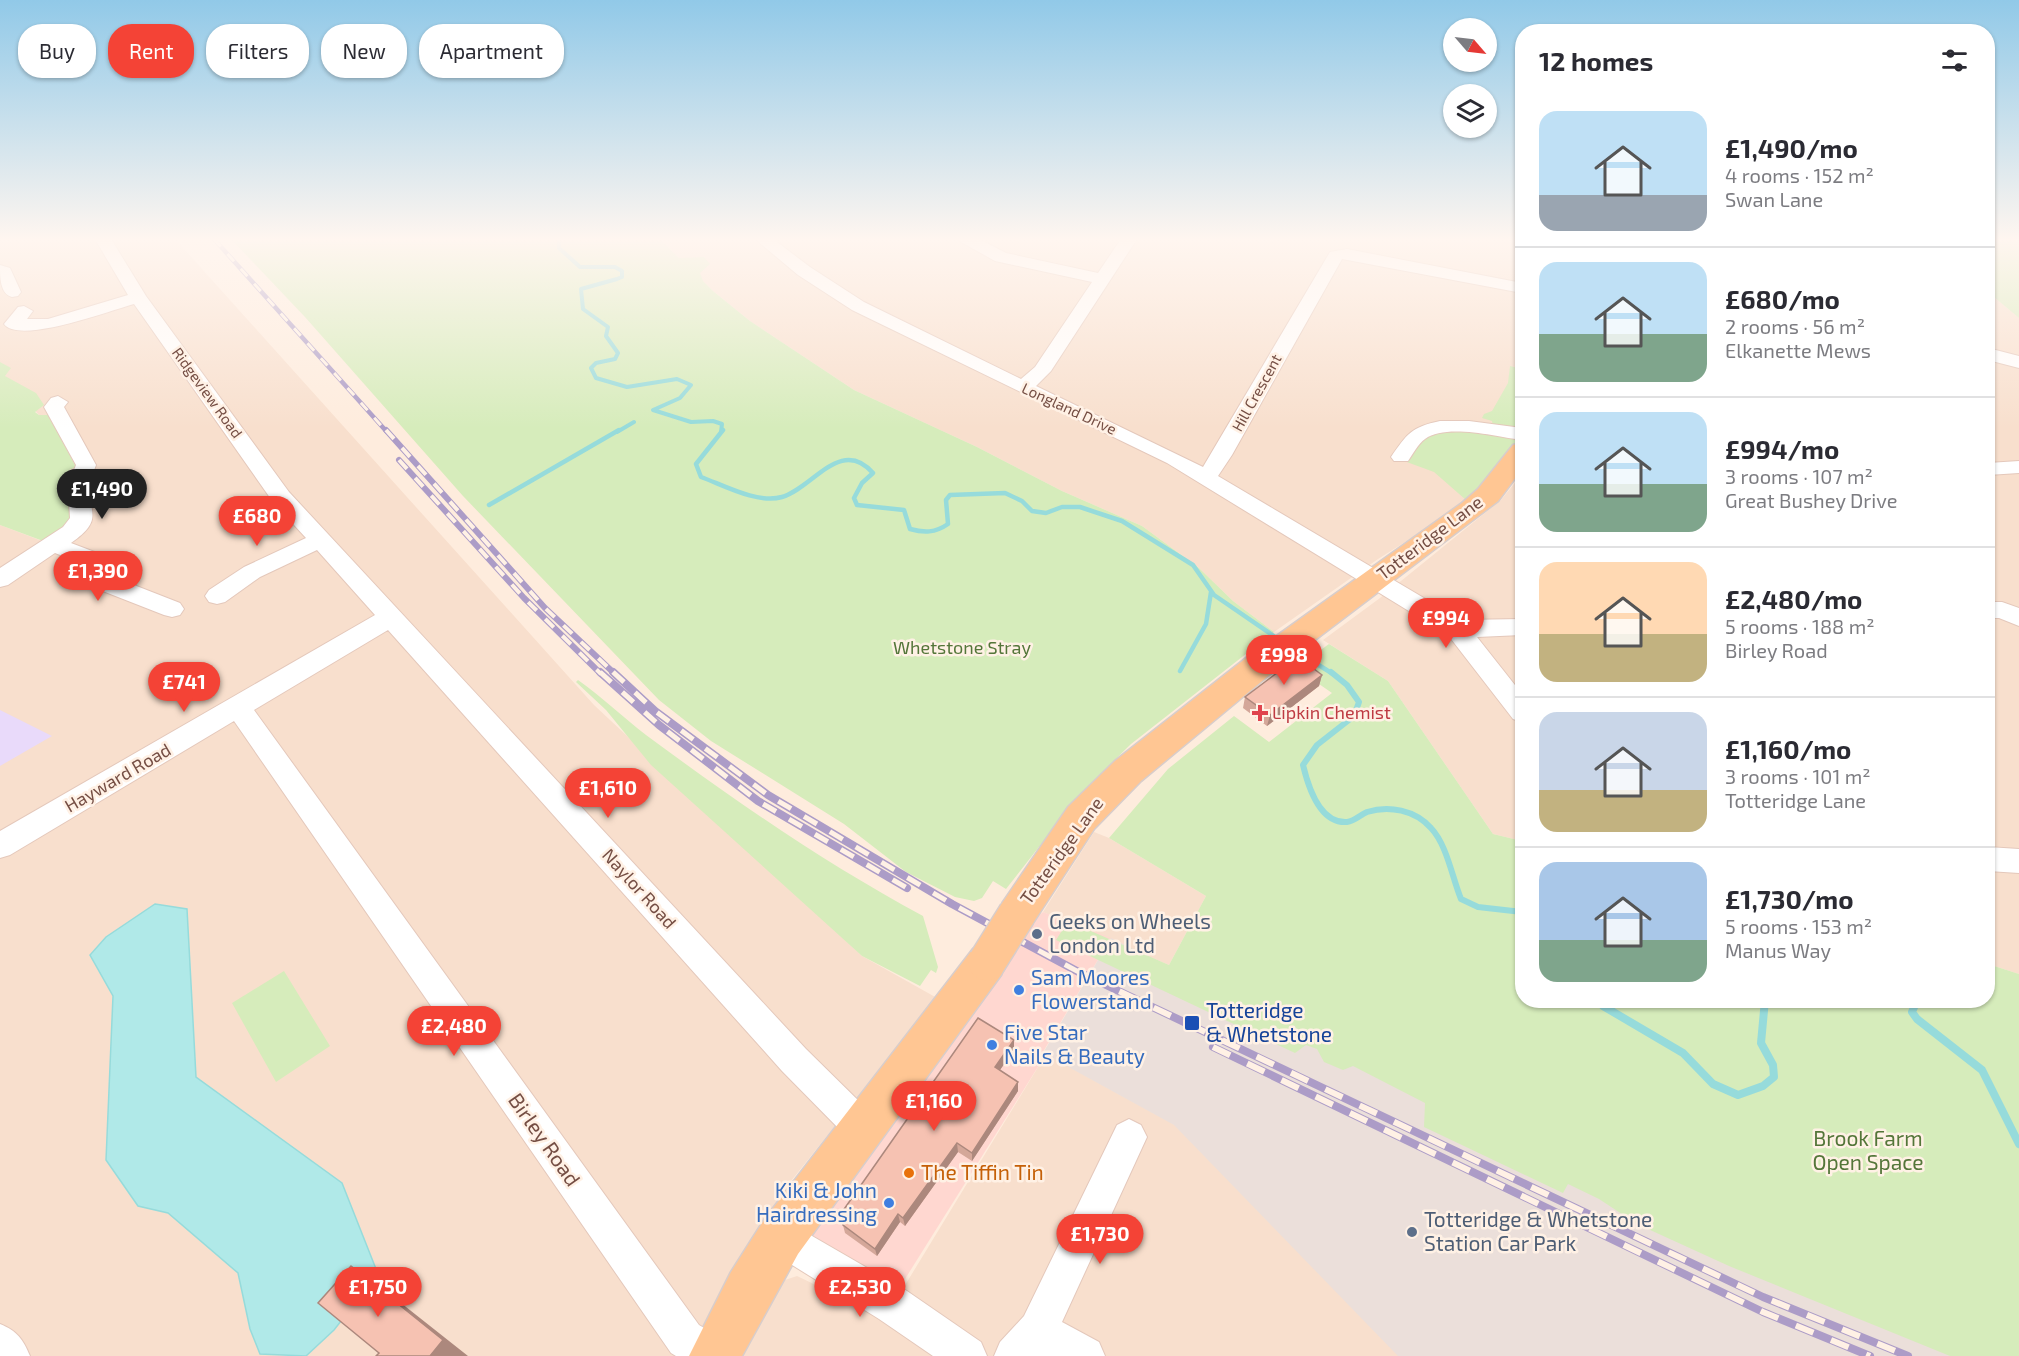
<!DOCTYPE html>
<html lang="en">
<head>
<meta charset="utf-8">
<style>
  body { margin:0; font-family:"Exo 2",sans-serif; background:#f7f7f7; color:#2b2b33; height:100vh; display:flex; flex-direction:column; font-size:22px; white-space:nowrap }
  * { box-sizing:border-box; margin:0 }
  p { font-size:20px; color:#7c7c81 }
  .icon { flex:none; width:33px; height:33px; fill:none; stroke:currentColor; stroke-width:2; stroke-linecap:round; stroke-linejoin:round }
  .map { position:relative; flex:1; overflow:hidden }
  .details { position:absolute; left:1515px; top:24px; width:480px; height:984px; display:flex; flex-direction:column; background:#fff; border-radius:24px; box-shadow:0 2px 4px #0004 }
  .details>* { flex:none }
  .banner { position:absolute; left:18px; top:24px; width:570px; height:54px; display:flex; gap:12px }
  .needle { width:39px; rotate:118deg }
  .fabs { position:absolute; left:1443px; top:18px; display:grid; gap:12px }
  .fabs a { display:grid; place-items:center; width:54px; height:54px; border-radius:50%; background:#fff; box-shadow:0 2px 4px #0004; font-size:30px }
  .price { position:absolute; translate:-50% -51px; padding:0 14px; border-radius:21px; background:#f44336; color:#fff; font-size:20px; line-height:39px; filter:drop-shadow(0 2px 3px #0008) }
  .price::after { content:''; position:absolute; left:50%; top:36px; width:18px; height:14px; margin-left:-9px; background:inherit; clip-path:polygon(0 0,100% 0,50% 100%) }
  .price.current { background:#222; color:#fff }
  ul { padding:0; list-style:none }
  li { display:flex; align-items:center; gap:18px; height:150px; padding:0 24px }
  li+li { border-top:2px solid #e1e1e2 }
  li span { display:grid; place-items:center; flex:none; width:168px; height:120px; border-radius:18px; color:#555 }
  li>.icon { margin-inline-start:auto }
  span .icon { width:72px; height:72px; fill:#fffc; stroke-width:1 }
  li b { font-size:26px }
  h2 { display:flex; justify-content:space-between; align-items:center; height:72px; padding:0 24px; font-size:26px }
  .chip { padding:0 21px; border-radius:24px; background:#fff; box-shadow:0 2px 4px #0004; font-size:21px; line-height:54px }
  .chip.current { background:#f44336; color:#fff }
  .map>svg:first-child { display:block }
  .residential { fill:#f8dfcd }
  .commercial { fill:#ffd7d0 }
  .industrial { fill:#ebdfda }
  .education { fill:#e9dafa }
  .green { fill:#d6ecbb }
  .water { fill:#b0e9e8; stroke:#96dbdb; stroke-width:1.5 }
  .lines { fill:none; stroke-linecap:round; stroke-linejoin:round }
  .stream-far3 { stroke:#96dbdb; stroke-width:4 }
  .stream-far2 { stroke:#96dbdb; stroke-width:4.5 }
  .stream-far1 { stroke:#96dbdb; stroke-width:6 }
  .stream { stroke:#96dbdb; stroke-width:8 }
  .minor-casing { stroke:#e4c8bb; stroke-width:2 }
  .major-casing { stroke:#d8cdcb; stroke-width:3 }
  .minor { fill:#fff; fill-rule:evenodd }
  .major { fill:#ffc693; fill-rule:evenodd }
  .rail-far3-casing { stroke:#ac9cc7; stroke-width:4.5 }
  .rail-far2-casing { stroke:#ac9cc7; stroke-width:6 }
  .rail-far1-casing { stroke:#ac9cc7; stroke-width:8 }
  .rail-casing { stroke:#ac9cc7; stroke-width:8 }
  .rail-far3 { stroke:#fff1e5; stroke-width:3; stroke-dasharray:10; stroke-linecap:butt }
  .rail-far2 { stroke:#fff1e5; stroke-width:4; stroke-dasharray:12; stroke-linecap:butt }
  .rail-far1 { stroke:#fff1e5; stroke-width:5; stroke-dasharray:15; stroke-linecap:butt }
  .rail { stroke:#fff1e5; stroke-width:6; stroke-dasharray:19; stroke-linecap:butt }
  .major-bridge-casing { stroke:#d8cdcb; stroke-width:40; stroke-linecap:butt }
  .major-bridge { stroke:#ffc693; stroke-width:37 }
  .wall { fill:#d4a799 }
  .shaded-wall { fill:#ac887d }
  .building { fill:#f6c2b2; stroke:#ac887d; stroke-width:1.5 }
  .health-dot { fill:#e0444e; stroke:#fff1e5; stroke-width:2 }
  .service-dot { fill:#5c6f8a; stroke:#fff1e5; stroke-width:2 }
  .shop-dot { fill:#3f7fe0; stroke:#fff1e5; stroke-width:2 }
  .transit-dot { fill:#1a4fb4; stroke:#fff1e5; stroke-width:2 }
  .food-dot { fill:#e8710a; stroke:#fff1e5; stroke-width:2 }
  .labels { text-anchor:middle; stroke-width:5; stroke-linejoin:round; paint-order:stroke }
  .far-street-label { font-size:15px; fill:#754e44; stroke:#fff1e5 }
  .street-label { font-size:18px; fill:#754e44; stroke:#fff1e5 }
  .park-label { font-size:18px; fill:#547639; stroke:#fff1e5 }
  .health-label { font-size:18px; fill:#be3a42; stroke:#fff1e5; text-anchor:start }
  .near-service-label { font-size:21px; fill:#4e5e75; stroke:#fff1e5; text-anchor:start }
  .near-shop-label { font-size:21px; fill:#366cbe; stroke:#fff1e5; text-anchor:start }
  .near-transit-label { font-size:21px; fill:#164399; stroke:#fff1e5; text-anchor:start }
  .near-park-label { font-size:21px; fill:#547639; stroke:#fff1e5 }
  .near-street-label { font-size:21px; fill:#754e44; stroke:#fff1e5 }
  .near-food-label { font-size:21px; fill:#c56008; stroke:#fff1e5; text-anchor:start }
</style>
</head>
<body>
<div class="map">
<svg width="2019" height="1356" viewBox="0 0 2019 1356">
  <rect width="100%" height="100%" fill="#feecdd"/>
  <!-- residential -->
  <path class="residential" d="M0 239H175L594 705 862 956 937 998 791 1181 739 1263 691 1356H0V525L42 541 73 502 69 470 39 415 0 373Z
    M660 239H1522V428L1466 500 1448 515 1378 559 1274 632 1233 601 1199 568 1142 526 1062 491 977 447 854 390 750 321 713 291Z
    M1988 292 2019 318V974L1988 964Z
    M1522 474V841L1493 834 1388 681 1323 640 1380 598 1501 500Z
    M1094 832 1109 838 1206 896 1169 965 1043 912Z
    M1046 1054 1175 1125 1401 1356H742L779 1282 797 1276 885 1318Z"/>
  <!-- commercial -->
  <path class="commercial" d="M1043 912 1111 938 1043 1052 1046 1054 900 1287 781 1237 987 962Z"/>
  <!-- industrial -->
  <path class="industrial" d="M1111 938 1969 1356H1398L1174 1125 1043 1053Z"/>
  <!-- education -->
  <path class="education" d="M0 710 52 736 0 766Z"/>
  <!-- green -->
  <path class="green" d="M231 239H660L679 258 704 257 710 264 700 273 703 281 713 291 750 321 854 390 977 447 1062 491 1142 526 1199 568 1233 601 1274 632 1131 744 1082 792 1006 889 993 881 982 898 974 901 955 897 906 872 844 824 711 741 659 700 463 496 305 317Z
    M1988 239H2019V318L1988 292Z
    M0 362 11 368 5 376 36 393 44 405 35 412 39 415H49L76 467 69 470 74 515 61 530 43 541 0 525Z
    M1510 366 1522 369V428L1510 455 1466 500 1434 472 1404 461 1421 437 1433 432 1493 427 1492 421 1482 418 1484 414 1492 411 1508 383Z
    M1329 644 1388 681 1493 834 1522 841V1000H1988V964L2019 974V1356H1950L1729 1266 1637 1224 1599 1199 1568 1184 1563 1193 1424 1127 1425 1103 1353 1066 1343 1070 1324 1062 1317 1049 1306 1045 1295 1053 1056 940 1068 921 1169 965 1206 896 1109 838 1168 769 1234 716 1269 742 1332 693 1296 668Z
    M578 680C602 697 623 717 646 735 734 800 826 864 923 916L938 967 936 973 931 970 920 986 862 956 651 765 606 710 576 682Z
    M284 971 330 1046 276 1082 232 1003Z"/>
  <!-- water -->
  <path class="water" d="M155 904 187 909 196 1077 342 1183 378 1274 334 1330 306 1356 260 1354 250 1329 238 1273 168 1213 138 1206 106 1160 113 996 90 955 106 937Z"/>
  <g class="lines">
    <!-- stream-far3 -->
    <path class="stream-far3" d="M559 239V248L580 267H615L622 271V277L617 279 581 289 583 309 608 327 606 336 618 353 615 359 596 363 591 368 596 378 627 387 677 379 691 385 680 398 653 410 691 422 713 421 722 424 721 432
      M617 432 634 422"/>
    <!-- stream-far2 -->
    <path class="stream-far2" d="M723 430 696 464 701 477C723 485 757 504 782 497 813 488 841 436 873 473L862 483 854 498 857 505 904 510 910 529C924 533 935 533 948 524L946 500 950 495 1005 493 1022 501 1032 511 1046 513 1062 507H1080L1122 521 1193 565 1214 595 1281 641
      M489 505 619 430
      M1293 649 1333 674
      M1180 671 1206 624 1211 592"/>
    <!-- stream-far1 -->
    <path class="stream-far1" d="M1331 672 1347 685 1359 702 1354 716 1317 745 1303 765C1308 786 1319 824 1347 822 1355 821 1360 815 1367 812 1389 805 1415 810 1431 828 1447 845 1452 877 1461 899L1478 907 1522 912"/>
    <!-- stream -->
    <path class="stream" d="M1602 1000 1603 1006 1683 1053 1713 1084 1738 1095 1763 1086 1774 1077 1773 1065 1761 1043 1765 1000
      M1922 1000 1915 1005 1912 1012 1917 1019 1982 1070 2019 1144"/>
    <!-- minor casing -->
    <g class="minor-casing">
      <path id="minor" d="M95 239H111L146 296 289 492 806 1049 875 1117 881 1129 875 1141 863 1147 851 1141 782 1071 388 630 254 710 699 1325 728 1342 734 1356H676L671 1353 234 721 10 855 0 858V831L375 615 317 550 260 577 225 602 217 604 209 602 205 596 209 590 244 567 306 538 273 502 134 304C112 310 19 345 4 324L18 307 24 306 33 311 27 319H48L128 295Z
        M755 239H773L810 267 864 302 1021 379 1035 367 1092 282 995 261 961 242 959 239H979L1006 253 1098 273 1121 239H1137L1051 371 1036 386 1203 467 1330 252 1347 249 1522 283V293L1342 259 1232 455 1218 476 1461 620 1522 619V635L1477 637 1522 694V722L1513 719 1448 635 1167 463 852 310 798 275Z
        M0 265 10 268 21 292 18 296 12 297C0 294 0 277 0 265Z
        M1988 348 2019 356V368L1988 360Z
        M58 396 68 402 64 407 96 465C94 471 91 477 90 484 86 511 107 518 71 543L113 559 120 570 116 578 180 603 184 609 180 615 172 617 164 615 95 588 91 582 96 569 55 553 8 585 0 587V568L63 527 70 518 68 485 76 465 44 407 51 398Z
        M1440 421H1469L1522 428V440C1498 437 1446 423 1425 439 1418 444 1413 454 1408 461H1394L1391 457C1407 434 1411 427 1440 421Z
        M2019 461V473L1988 475V463Z
        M1988 602H2002L2019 608V626L1999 618H1988Z
        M1988 847 2019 849V873L1988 871Z
        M1129 1119 1141 1125 1147 1137 1062 1322 1099 1342 1105 1356H994L1000 1342 1024 1316 1117 1125Z
        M781 1218 907 1291 981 1342 987 1356H933L879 1319 768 1250 762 1237 768 1224Z
        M0 1324C17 1331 23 1339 30 1356H0Z"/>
    </g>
    <!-- major casing -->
    <g class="major-casing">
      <path id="major" d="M1522 443V469L1498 501 1274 671 1141 781 1094 829 1031 926 1017 931 1003 926 997 914 1003 902 1068 807 1115 761 1250 655 1462 503 1478 489 1513 445Z
        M987 944 1001 949 1007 962 1001 975 798 1254 742 1356H689L731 1272 764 1220 973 949Z"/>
    </g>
    <!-- minor -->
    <use href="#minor" class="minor"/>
    <!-- major -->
    <use href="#major" class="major"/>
    <!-- rail-far3 casing -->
    <g class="rail-far3-casing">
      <path id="rail-far3" d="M214 239 387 432"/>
    </g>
    <!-- rail-far2 casing -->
    <g class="rail-far2-casing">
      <path id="rail-far2" d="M386 430 545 608 615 674
        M399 460 524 598 601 674"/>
    </g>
    <!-- rail-far1 casing -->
    <g class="rail-far1-casing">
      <path id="rail-far1" d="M600 672 659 725 758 801 907 888
        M613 672 655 711 768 795 952 904 1088 977"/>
    </g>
    <!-- rail casing -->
    <g class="rail-casing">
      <path id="rail" d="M1085 975 1763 1297 1908 1356
        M1213 1047 1763 1312 1870 1356"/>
    </g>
    <!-- rail-far3 -->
    <use href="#rail-far3" class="rail-far3"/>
    <!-- rail-far2 -->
    <use href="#rail-far2" class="rail-far2"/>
    <!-- rail-far1 -->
    <use href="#rail-far1" class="rail-far1"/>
    <!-- rail -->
    <use href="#rail" class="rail"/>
    <!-- major-bridge casing -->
    <g class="major-bridge-casing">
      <path id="major-bridge" d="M987 962 1017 914"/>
    </g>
    <!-- major-bridge -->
    <use href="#major-bridge" class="major-bridge"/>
  </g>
  <!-- wall -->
  <path class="wall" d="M1322 675 1319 686 1267 726 1243 708 1245 697Z
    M1014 1050 1000 1070 1018 1091 972 1161 958 1152 905 1226 900 1222 877 1256 845 1233 843 1225Z"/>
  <!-- shaded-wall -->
  <path class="shaded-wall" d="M1322 675 1319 686 1267 726 1270 715Z
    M1014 1040V1050L995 1077V1067Z
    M1018 1082V1091L972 1161V1153Z
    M957 1143 958 1152 905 1226 903 1218Z
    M898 1214 900 1222 877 1256 875 1249Z
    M351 1266 382 1288 468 1356H430Z"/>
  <!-- building -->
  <path class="building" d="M1298 657 1322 675 1270 715 1245 697Z
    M978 1018 1014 1040 995 1067 1018 1082 972 1153 957 1143 903 1218 898 1214 875 1249 843 1225 840 1215Z
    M351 1266 443 1340 430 1356H376L379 1353 318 1303Z"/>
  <!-- sky -->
  <linearGradient id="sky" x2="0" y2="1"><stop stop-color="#91c9e8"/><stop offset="0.56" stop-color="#fff6f0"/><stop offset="1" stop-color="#fff6f0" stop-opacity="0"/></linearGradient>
  <rect width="2019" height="428" fill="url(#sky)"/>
  <!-- markers -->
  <path class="health-dot" d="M1257 704h6v6h6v6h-6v6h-6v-6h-6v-6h6z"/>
  <g class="service-dot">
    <circle cx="1037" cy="934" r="6"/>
    <circle cx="1412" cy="1232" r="6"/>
  </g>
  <g class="shop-dot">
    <circle cx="1019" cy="990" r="6"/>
    <circle cx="992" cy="1045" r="6"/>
    <circle cx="889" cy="1203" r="6"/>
  </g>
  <rect class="transit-dot" x="1184" y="1015" width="16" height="16" rx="3"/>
  <circle class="food-dot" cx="909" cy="1173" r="6"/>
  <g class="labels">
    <!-- far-street labels -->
    <g class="far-street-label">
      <text transform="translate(207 393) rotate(54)" y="5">Ridgeview Road</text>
      <text transform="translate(1257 393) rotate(-61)" y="5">Hill Crescent</text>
      <text transform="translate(1069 409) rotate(25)" y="5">Longland Drive</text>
    </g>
    <!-- street labels -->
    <g class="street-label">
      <text transform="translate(1430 538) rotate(-37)" y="6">Totteridge Lane</text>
      <text transform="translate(118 778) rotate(-30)" y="6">Hayward Road</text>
      <text transform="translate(1062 851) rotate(-54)" y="6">Totteridge Lane</text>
      <text transform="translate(639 889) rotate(48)" y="6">Naylor Road</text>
    </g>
    <!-- park labels -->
    <g class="park-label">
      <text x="962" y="654">Whetstone Stray</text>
    </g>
    <!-- health labels -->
    <g class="health-label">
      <text x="1272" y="719">Lipkin Chemist</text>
    </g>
    <!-- near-service labels -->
    <g class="near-service-label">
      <text x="1049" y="929">Geeks on Wheels<tspan x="1049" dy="24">London Ltd</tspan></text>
      <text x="1424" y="1227">Totteridge &amp; Whetstone<tspan x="1424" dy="24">Station Car Park</tspan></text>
    </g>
    <!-- near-shop labels -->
    <g class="near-shop-label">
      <text x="1031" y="985">Sam Moores<tspan x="1031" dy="24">Flowerstand</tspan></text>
      <text x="1004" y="1040">Five Star<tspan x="1004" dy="24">Nails &amp; Beauty</tspan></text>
      <text x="877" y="1198" text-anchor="end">Kiki &amp; John<tspan x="877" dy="24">Hairdressing</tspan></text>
    </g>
    <!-- near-transit labels -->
    <g class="near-transit-label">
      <text x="1206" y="1018">Totteridge<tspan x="1206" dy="24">&amp; Whetstone</tspan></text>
    </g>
    <!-- near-park labels -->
    <g class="near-park-label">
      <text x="1868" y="1146">Brook Farm<tspan x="1868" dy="24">Open Space</tspan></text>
    </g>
    <!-- near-street labels -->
    <g class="near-street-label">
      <text transform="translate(544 1140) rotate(55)" y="7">Birley Road</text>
    </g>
    <!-- near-food labels -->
    <g class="near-food-label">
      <text x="921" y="1180">The Tiffin Tin</text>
    </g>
  </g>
</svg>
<div class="fabs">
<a><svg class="needle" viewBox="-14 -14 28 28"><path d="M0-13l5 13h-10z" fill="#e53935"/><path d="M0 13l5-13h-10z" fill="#7c7c81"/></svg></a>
<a><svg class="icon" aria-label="layers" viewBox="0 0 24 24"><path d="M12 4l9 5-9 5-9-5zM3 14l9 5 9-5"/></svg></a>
</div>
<b class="price current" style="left:102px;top:520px">£1,490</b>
<b class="price" style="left:257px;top:547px">£680</b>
<b class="price" style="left:98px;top:602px">£1,390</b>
<b class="price" style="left:1446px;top:649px">£994</b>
<b class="price" style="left:1284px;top:686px">£998</b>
<b class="price" style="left:184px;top:713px">£741</b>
<b class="price" style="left:608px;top:819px">£1,610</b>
<b class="price" style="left:454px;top:1057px">£2,480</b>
<b class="price" style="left:934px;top:1132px">£1,160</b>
<b class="price" style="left:1100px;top:1265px">£1,730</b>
<b class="price" style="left:378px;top:1318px">£1,750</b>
<b class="price" style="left:860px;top:1318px">£2,530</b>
<div class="banner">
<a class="chip">Buy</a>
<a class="chip current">Rent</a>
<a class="chip">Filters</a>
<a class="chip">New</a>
<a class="chip">Apartment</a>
</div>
<section class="details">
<h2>12 homes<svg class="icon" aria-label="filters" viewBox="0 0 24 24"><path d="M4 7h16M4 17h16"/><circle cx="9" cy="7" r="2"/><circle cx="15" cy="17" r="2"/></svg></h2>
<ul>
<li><span style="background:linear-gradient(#bfe0f5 70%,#9aa5b1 0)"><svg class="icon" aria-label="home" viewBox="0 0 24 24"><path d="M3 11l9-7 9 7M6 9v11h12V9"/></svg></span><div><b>£1,490/mo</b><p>4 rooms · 152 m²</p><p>Swan Lane</p></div></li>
<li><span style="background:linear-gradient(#bfe0f5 60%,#7fa58c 0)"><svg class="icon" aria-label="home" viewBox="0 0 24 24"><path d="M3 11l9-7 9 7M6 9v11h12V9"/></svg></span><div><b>£680/mo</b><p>2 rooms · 56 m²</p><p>Elkanette Mews</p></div></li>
<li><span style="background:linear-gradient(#bfe0f5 60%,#7fa58c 0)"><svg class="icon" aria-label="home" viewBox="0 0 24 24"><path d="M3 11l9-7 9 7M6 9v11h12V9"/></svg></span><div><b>£994/mo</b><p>3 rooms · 107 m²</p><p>Great Bushey Drive</p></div></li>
<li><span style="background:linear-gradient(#ffd9b3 60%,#c2b280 0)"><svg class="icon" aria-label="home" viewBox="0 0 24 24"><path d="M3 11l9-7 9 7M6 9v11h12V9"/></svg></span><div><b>£2,480/mo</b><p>5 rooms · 188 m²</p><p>Birley Road</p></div></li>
<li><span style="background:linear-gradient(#c9d6e8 65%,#c2b280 0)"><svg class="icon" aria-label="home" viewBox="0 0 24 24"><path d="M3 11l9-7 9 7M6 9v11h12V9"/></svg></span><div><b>£1,160/mo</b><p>3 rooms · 101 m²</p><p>Totteridge Lane</p></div></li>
<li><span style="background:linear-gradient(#a9c7e8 65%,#7fa58c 0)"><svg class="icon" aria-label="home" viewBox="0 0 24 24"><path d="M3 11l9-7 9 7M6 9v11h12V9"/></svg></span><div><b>£1,730/mo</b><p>5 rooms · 153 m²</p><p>Manus Way</p></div></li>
</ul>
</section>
</div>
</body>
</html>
